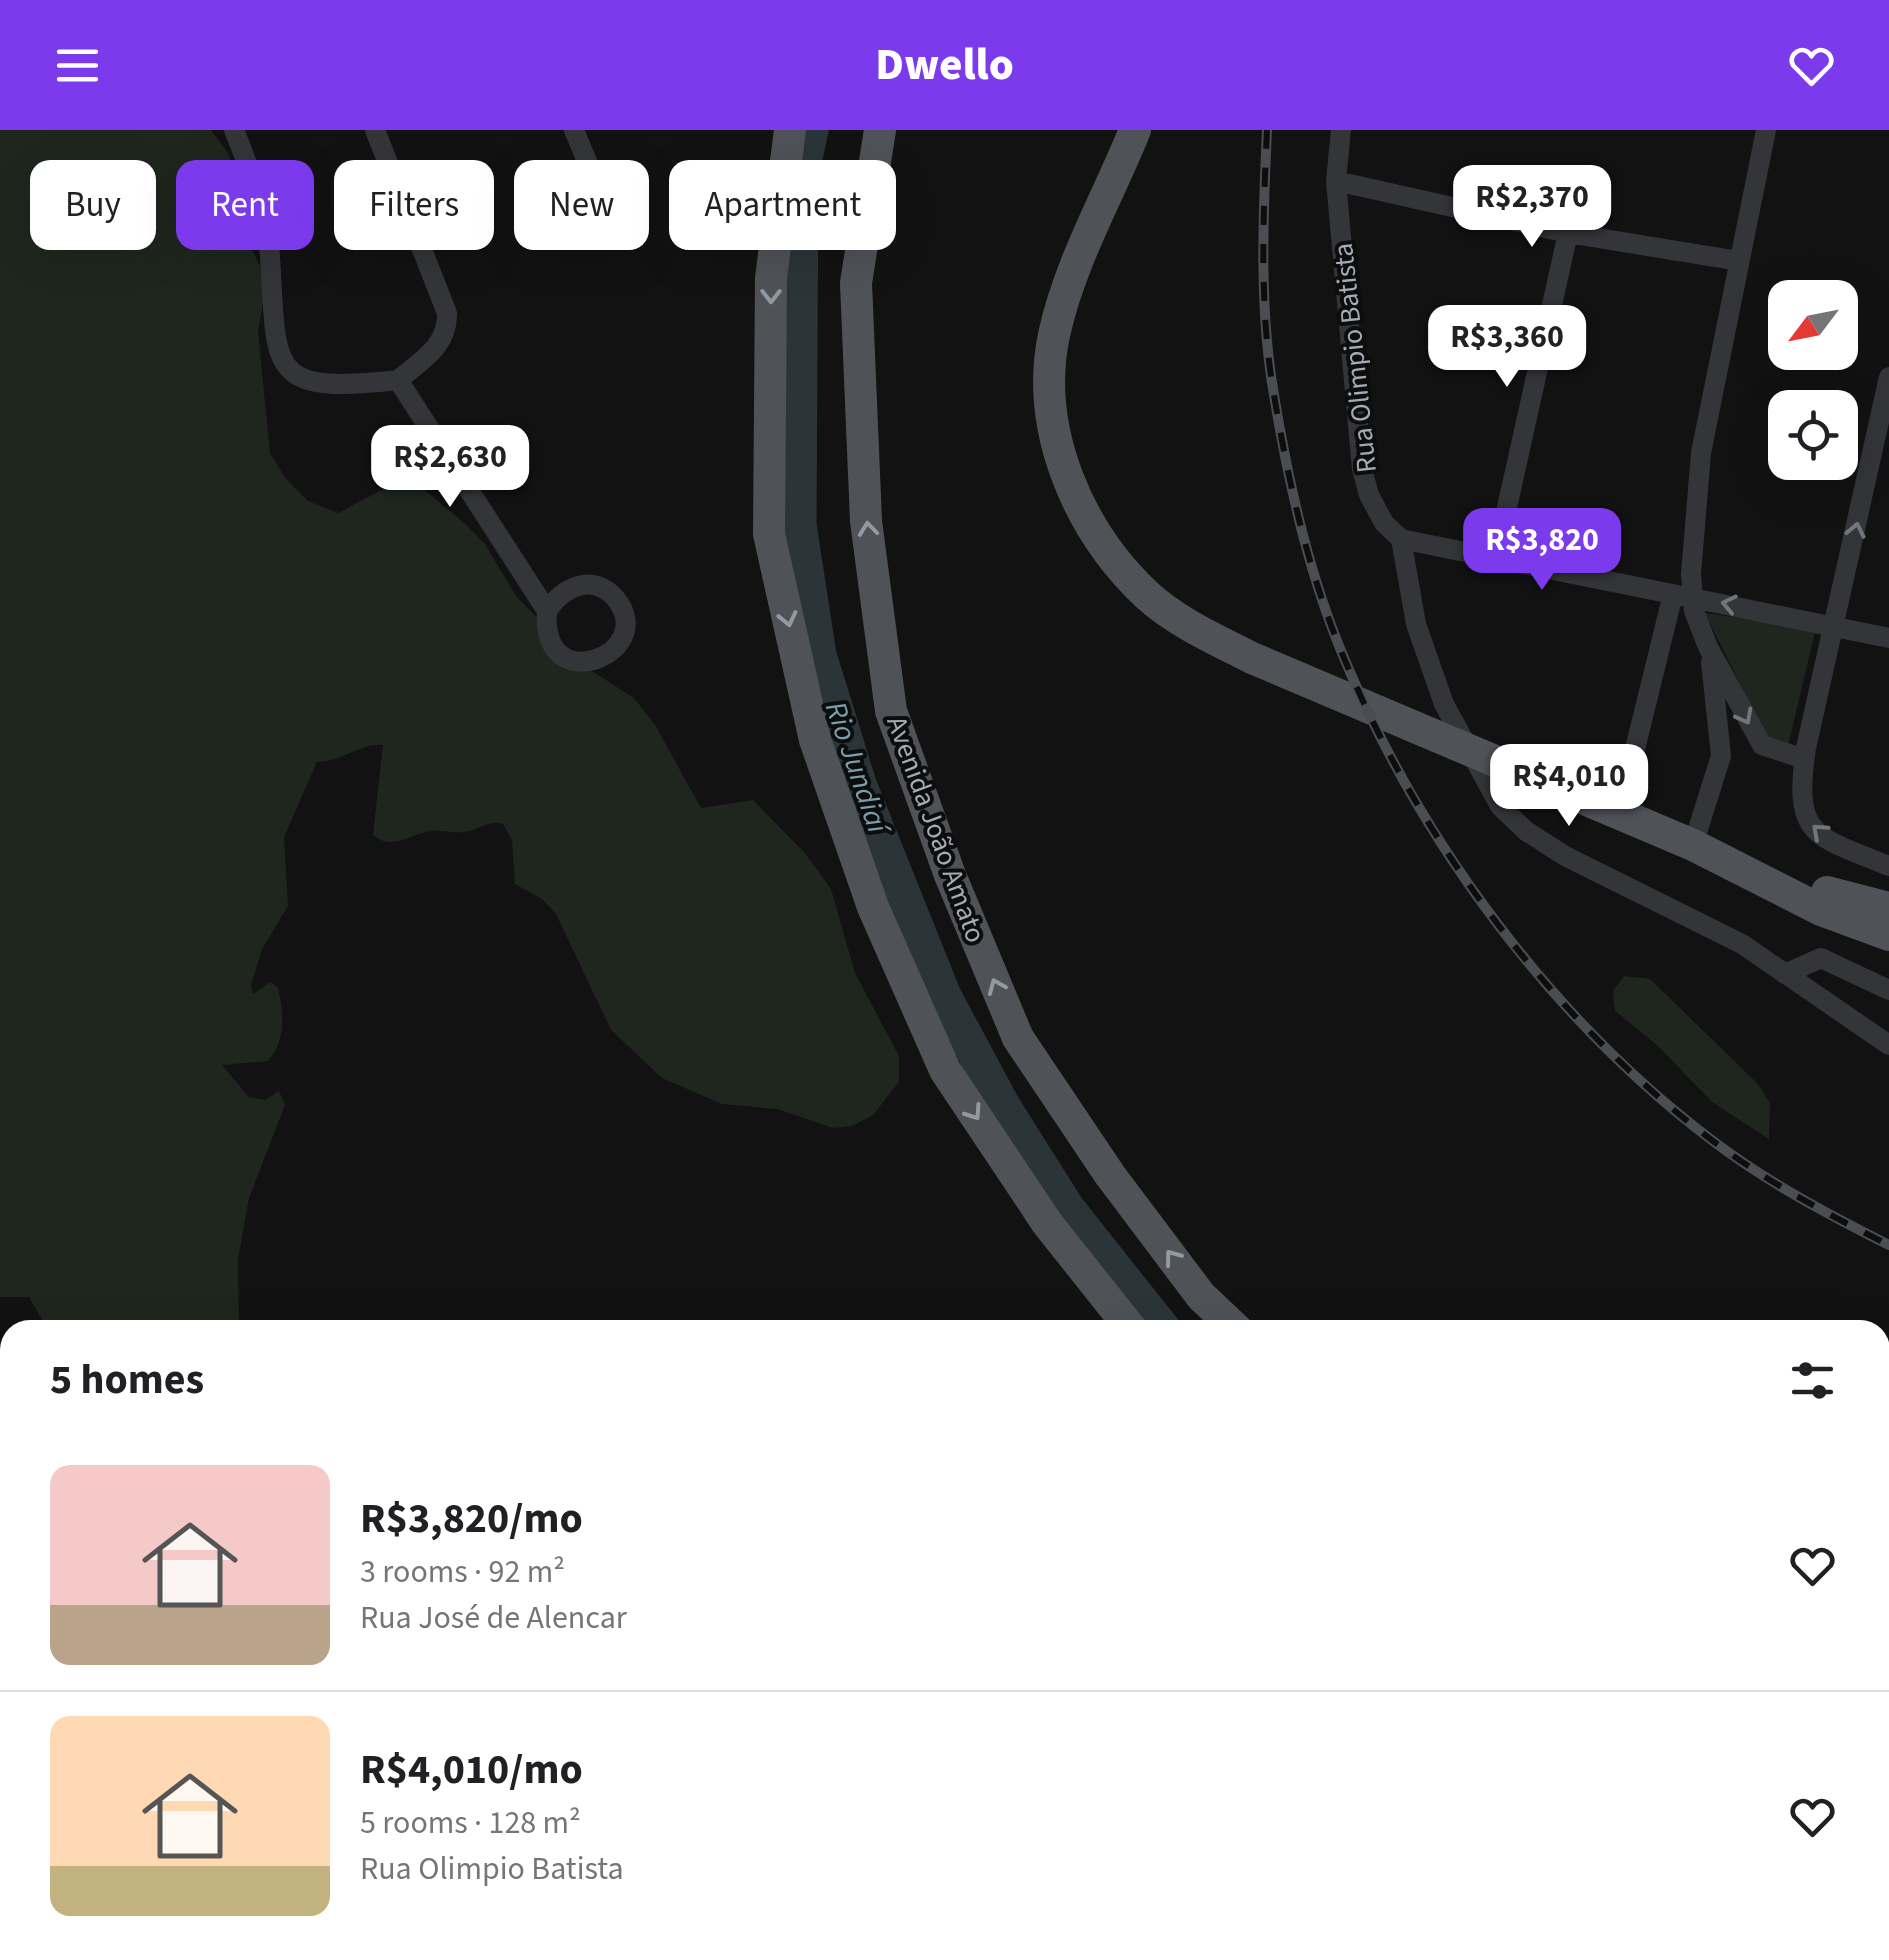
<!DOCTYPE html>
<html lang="en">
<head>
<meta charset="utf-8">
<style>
  body { margin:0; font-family:"Source Sans 3",sans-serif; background:#f2f2f2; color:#202124; height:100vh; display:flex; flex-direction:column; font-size:38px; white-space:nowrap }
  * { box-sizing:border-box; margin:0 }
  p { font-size:32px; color:#757577 }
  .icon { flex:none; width:55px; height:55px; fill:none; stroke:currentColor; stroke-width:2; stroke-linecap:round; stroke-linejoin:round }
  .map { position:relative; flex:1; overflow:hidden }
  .side { position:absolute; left:0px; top:1190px; width:1890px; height:640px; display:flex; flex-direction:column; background:#fff; border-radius:30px 30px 0 0; box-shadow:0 10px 40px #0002 }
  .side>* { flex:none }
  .banner { position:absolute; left:30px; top:30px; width:1000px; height:90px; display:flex; gap:20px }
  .needle { width:65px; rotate:238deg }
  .tools { position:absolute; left:1768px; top:150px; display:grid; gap:20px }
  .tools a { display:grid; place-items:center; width:90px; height:90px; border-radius:20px; background:#fff; box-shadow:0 10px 40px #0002; font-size:50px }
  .price { position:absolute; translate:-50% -85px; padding:0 22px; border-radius:20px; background:#fff; color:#222; font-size:32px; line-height:65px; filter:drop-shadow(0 2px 5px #0008) }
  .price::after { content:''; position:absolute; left:50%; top:60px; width:30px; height:22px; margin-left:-15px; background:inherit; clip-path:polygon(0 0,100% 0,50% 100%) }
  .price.active { background:#7c3aed; color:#fff }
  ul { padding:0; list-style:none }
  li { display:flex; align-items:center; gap:30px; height:250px; padding:0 50px }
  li+li { border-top:2px solid #e0e0e0 }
  li span { display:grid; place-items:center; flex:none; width:280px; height:200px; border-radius:20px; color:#555 }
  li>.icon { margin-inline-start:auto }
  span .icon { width:120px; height:120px; fill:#fffc; stroke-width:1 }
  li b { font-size:42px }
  h2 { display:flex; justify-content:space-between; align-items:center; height:120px; padding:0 50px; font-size:42px }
  .pill { padding:0 35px; border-radius:20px; background:#fff; box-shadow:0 10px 40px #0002; font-size:35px; line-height:90px }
  .pill.active { background:#7c3aed; color:#fff }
  header { display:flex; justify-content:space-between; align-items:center; height:130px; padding:0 50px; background:#7c3aed; color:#fff; font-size:45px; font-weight:800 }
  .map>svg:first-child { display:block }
  .green { fill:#1e261e }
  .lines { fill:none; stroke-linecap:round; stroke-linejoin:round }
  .river { stroke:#2b3539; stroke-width:35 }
  .street { stroke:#333538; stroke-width:20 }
  .primary { stroke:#4f5257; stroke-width:32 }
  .rail-casing { stroke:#4a4d51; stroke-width:10 }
  .rail { stroke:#0d0d0e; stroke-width:6; stroke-dasharray:19; stroke-linecap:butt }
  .oneway { stroke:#9399a1 }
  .oneway2 { stroke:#71767c }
  .labels { text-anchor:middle; stroke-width:8; stroke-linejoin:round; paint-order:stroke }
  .street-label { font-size:28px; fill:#a4abb4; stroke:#0d0d0e }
  .water-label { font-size:30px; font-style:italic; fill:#7b9eae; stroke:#0d0d0e }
</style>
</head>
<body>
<header><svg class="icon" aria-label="menu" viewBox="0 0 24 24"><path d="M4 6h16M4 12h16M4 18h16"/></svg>Dwello<svg class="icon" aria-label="heart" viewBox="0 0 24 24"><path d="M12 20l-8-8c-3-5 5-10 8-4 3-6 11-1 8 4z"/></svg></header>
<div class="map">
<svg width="1889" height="1830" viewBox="0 0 1889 1830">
  <rect width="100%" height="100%" fill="#121213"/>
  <!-- green -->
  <path class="green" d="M0 0H211L228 23 249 85 253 122 267 149 258 202 270 323 286 349 308 371 338 383 395 353 426 361 463 392 485 414 516 466 584 536 634 568 655 595 701 678 753 670 805 723 831 759 855 843 899 926V952L873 985 852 996 833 998 777 979 722 974 662 948 611 900 556 784 542 769 515 754 512 710 503 694C488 690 479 700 465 702 455 704 443 700 433 701 410 703 394 722 373 705L383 615C361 613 341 632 317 632L284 707 288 776 262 819 251 855 253 864 270 852 278 858C284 882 286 911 268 931L222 935 249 967 265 970 279 961 285 975 249 1068 238 1129 239 1200H48L29 1167H0Z
    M1705 483 1816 498 1788 616 1767 609Z
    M1624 846 1650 849 1758 954 1770 973 1769 1009 1712 972 1657 915 1615 881 1613 861Z
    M1880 1737 1889 1741V1830H419L399 1820H1880Z"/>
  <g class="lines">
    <!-- river -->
    <path class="river" d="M811 0 801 46 799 395 819 525 859 654 944 866 1003 976 1068 1079 1164 1200
      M1880 1643 1889 1644"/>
    <!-- street -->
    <path class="street" d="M234 0C250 40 267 82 270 126 277 240 266 265 398 250
      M375 0 447 183C448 216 422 230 398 250
      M574 0 612 92
      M1341 0 1336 51 1362 339 1369 365 1384 393 1401 409 1416 494 1444 574 1500 676 1526 701 1565 726 1742 814 1889 915
      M1766 0 1701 323 1691 444 1694 481 1708 517 1762 615 1804 629
      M1336 51 1568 103 1739 131
      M1889 247 1806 618C1793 707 1813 705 1889 736
      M398 250 547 481C540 572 660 523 616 469 593 442 563 457 547 481
      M1401 409 1889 508
      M1496 427 1568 103
      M1635 619 1673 464
      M1693 715 1721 626 1711 532
      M1785 844 1821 828 1889 860"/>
    <!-- primary -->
    <path class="primary" d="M790 0 771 148 769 404 815 610 873 777 945 940 1047 1093 1132 1200
      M880 0 856 153 866 391 891 581 950 745 1018 908 1110 1045 1201 1166 1237 1200
      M1135 0C1108 67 1069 134 1054 205 1034 300 1079 402 1148 466 1178 493 1217 510 1252 528L1693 715 1821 780 1889 805
      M1827 762 1889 778
      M1880 1602H1889
      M0 1650 10 1655
      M1880 1706 1889 1714
      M327 1820 346 1830"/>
    <!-- rail casing -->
    <g class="rail-casing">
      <path id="rail" d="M1267 0C1263 86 1259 180 1274 265 1289 356 1310 450 1347 535 1424 717 1555 892 1713 1011 1767 1052 1829 1085 1889 1115"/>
    </g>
    <!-- rail -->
    <use href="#rail" class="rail"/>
  </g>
  <!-- one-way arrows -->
  <defs><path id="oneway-chevron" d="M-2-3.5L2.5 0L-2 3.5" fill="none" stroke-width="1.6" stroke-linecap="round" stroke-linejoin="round" transform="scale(2.5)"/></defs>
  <g class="oneway">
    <use href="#oneway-chevron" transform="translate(771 166) rotate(90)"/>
    <use href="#oneway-chevron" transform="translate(868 399) rotate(-96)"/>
    <use href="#oneway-chevron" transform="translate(788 489) rotate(77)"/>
    <use href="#oneway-chevron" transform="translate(996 856) rotate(-113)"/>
    <use href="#oneway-chevron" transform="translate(974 983) rotate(56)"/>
    <use href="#oneway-chevron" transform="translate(1172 1127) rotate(-127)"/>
  </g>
  <g class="oneway2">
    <use href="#oneway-chevron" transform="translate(1856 400) rotate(-78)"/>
    <use href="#oneway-chevron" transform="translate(1729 474) rotate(-168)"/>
    <use href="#oneway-chevron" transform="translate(1745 587) rotate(62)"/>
    <use href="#oneway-chevron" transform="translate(1819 701) rotate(-138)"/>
  </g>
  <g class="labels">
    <!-- street labels -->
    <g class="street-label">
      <text transform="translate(1354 228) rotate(-96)" y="10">Rua Olimpio Batista</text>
      <text transform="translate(937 699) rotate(70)" y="10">Avenida João Amato</text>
    </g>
    <!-- water labels -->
    <g class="water-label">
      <text transform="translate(857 637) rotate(71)" y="10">Rio Jundiaí</text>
    </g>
  </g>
</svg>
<div class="tools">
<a><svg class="needle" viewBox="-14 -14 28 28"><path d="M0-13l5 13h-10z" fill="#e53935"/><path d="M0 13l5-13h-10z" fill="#757577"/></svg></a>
<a><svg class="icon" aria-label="locate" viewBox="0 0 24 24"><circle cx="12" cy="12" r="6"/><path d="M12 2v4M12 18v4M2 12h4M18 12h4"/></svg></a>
</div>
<b class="price" style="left:1532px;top:120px">R$2,370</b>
<b class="price" style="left:1507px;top:260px">R$3,360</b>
<b class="price" style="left:450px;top:380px">R$2,630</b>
<b class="price active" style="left:1542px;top:463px">R$3,820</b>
<b class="price" style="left:1569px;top:699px">R$4,010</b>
<div class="banner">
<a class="pill">Buy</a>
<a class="pill active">Rent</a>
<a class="pill">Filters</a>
<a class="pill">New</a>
<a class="pill">Apartment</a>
</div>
<section class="side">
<h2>5 homes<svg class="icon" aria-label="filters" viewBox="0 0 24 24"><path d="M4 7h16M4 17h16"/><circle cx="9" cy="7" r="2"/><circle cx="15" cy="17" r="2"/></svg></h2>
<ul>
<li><span style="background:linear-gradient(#f6c9c9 70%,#b9a48a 0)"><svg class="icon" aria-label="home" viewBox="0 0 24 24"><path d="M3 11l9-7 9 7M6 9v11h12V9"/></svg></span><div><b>R$3,820/mo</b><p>3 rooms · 92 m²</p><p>Rua José de Alencar</p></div><svg class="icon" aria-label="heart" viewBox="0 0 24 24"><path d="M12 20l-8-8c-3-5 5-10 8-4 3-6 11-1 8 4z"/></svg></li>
<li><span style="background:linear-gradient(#ffd9b3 75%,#c2b280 0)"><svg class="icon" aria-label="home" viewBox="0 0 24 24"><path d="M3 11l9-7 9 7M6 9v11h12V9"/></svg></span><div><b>R$4,010/mo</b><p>5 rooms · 128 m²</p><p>Rua Olimpio Batista</p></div><svg class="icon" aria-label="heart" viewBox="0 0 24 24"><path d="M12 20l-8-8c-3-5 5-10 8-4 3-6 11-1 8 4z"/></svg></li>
</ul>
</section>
</div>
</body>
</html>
